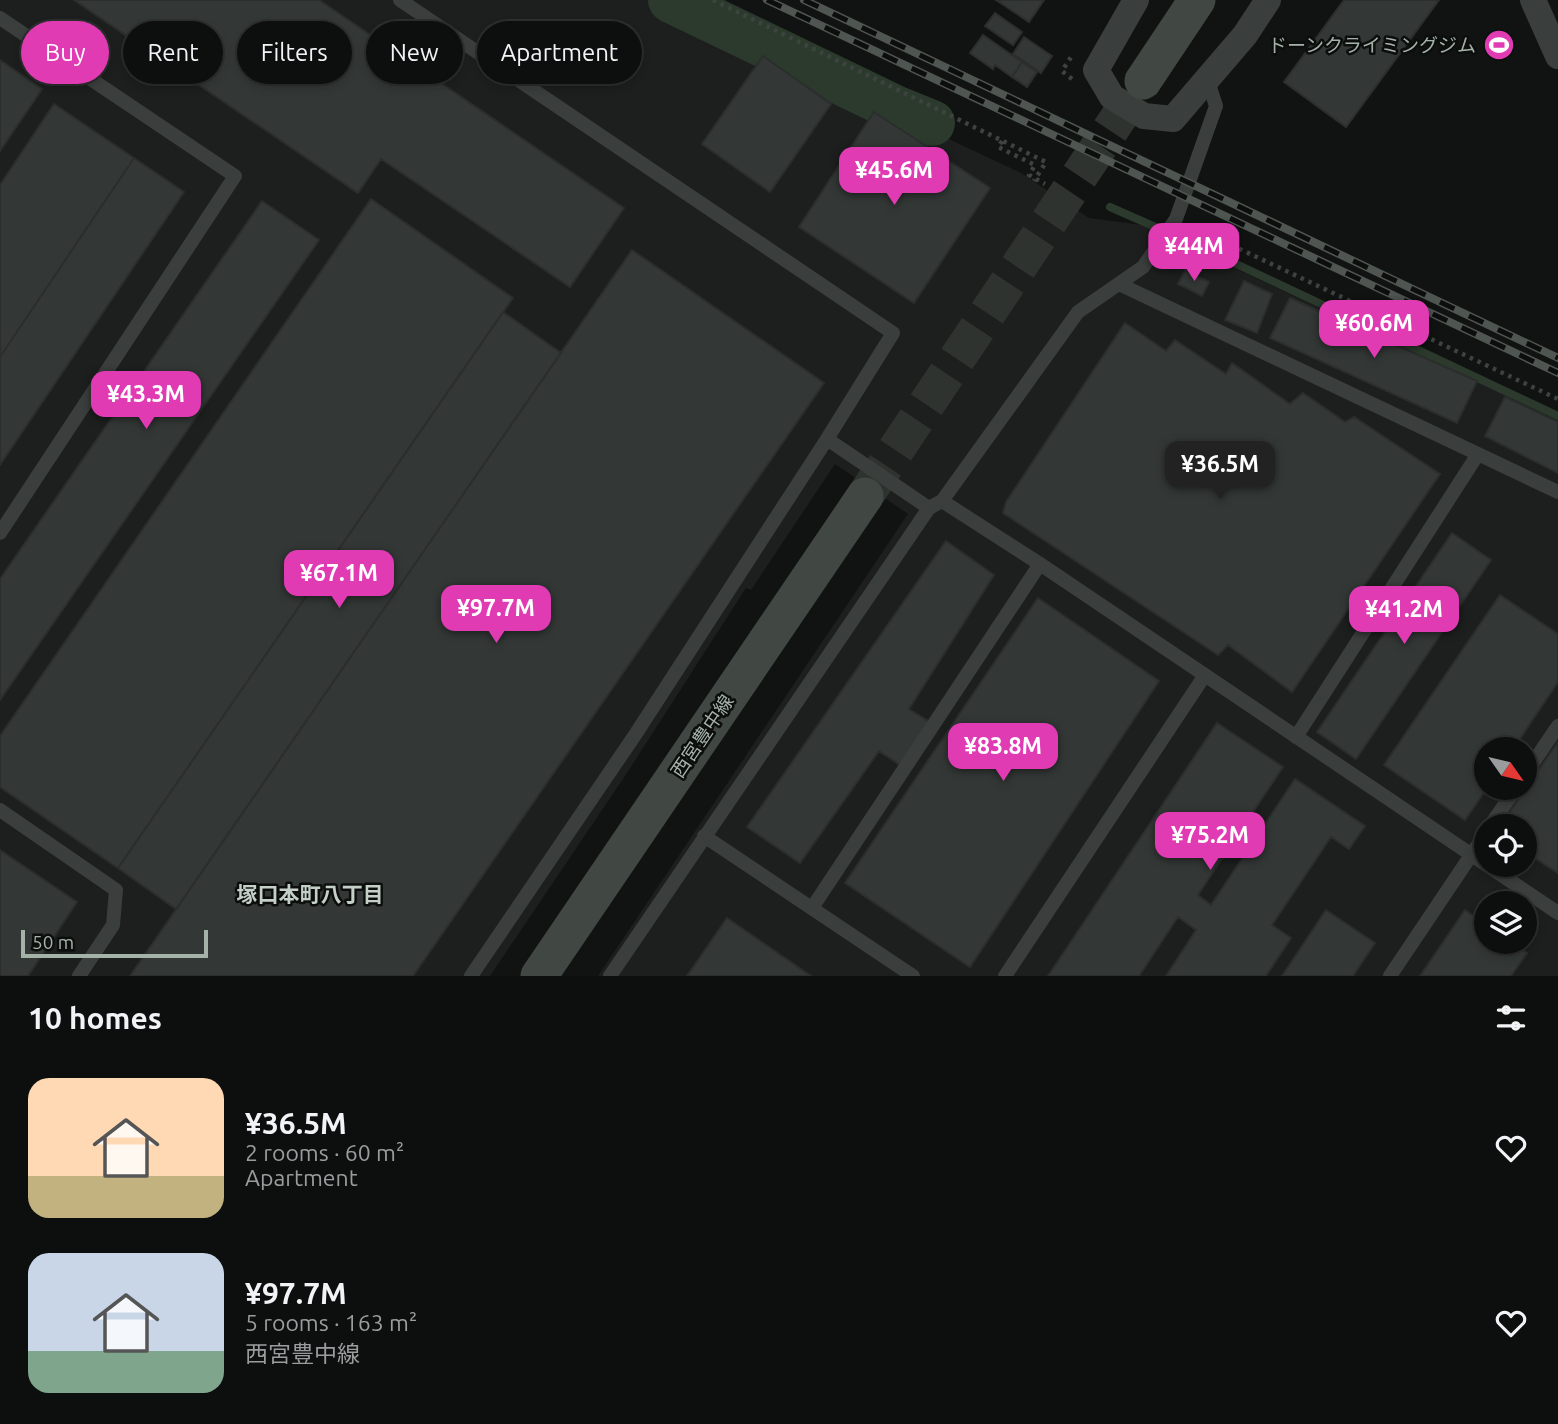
<!DOCTYPE html>
<html lang="en">
<head>
<meta charset="utf-8">
<style>
  body { margin:0; font-family:Ubuntu,"Noto Sans JP",sans-serif; background:#1b1c1c; color:#f1f3f6; height:100vh; display:flex; flex-direction:column; font-size:26px; white-space:nowrap }
  * { box-sizing:border-box; margin:0 }
  p { font-size:23px; color:#9a9c9e }
  .icon { flex:none; width:38px; height:38px; fill:none; stroke:currentColor; stroke-width:2; stroke-linecap:round; stroke-linejoin:round }
  .map { position:relative; height:976px; overflow:hidden }
  .panel { display:flex; flex-direction:column; background:#0d0e0e; flex:1 }
  .panel>* { flex:none }
  .hud { position:absolute; left:21px; top:21px; width:700px; height:63px; display:flex; gap:14px }
  .needle { width:46px; rotate:124deg }
  .tools { position:absolute; left:1474px; top:737px; display:grid; gap:14px }
  .tools a { display:grid; place-items:center; width:63px; height:63px; border-radius:50%; background:#0d0e0e; box-shadow:0 4px 10px #0003,0 0 0 2px #2d2e2e; font-size:35px }
  .scale { position:absolute; left:21px; bottom:18px; width:187px; box-sizing:border-box; padding-left:7px; border:4px solid #a4b2a8; border-top:0; font-size:19px; line-height:24px; white-space:nowrap; color:#a4b2a8; -webkit-text-stroke:5px #0c0e0d; paint-order:stroke }
  .price { position:absolute; translate:-50% -60px; padding:0 16px; border-radius:14px; background:#e13bb4; color:#fff; font-size:23px; line-height:46px; filter:drop-shadow(0 2px 4px #0008) }
  .price::after { content:''; position:absolute; left:50%; top:42px; width:21px; height:16px; margin-left:-10px; background:inherit; clip-path:polygon(0 0,100% 0,50% 100%) }
  .price.on { background:#222; color:#fff }
  ul { padding:0; list-style:none }
  li { display:flex; align-items:center; gap:21px; height:175px; padding:0 28px }
  li span { display:grid; place-items:center; flex:none; width:196px; height:140px; border-radius:21px; color:#555 }
  li>.icon { margin-inline-start:auto }
  span .icon { width:84px; height:84px; fill:#fffc; stroke-width:1 }
  li b { font-size:30px }
  h2 { display:flex; justify-content:space-between; align-items:center; height:84px; padding:0 28px; font-size:30px }
  .chip { padding:0 24px; border-radius:32px; background:#0d0e0e; box-shadow:0 4px 10px #0003,0 0 0 2px #2d2e2e; font-size:24px; line-height:63px }
  .chip.on { background:#e13bb4; color:#fff }
  .map>svg:first-child { display:block }
  .built { fill:#1d1f1f; fill-rule:evenodd }
  .lines { fill:none; stroke-linecap:round; stroke-linejoin:round }
  .stream { stroke:#2c3a2d; stroke-width:8 }
  .river { stroke:#2c3a2d; stroke-width:46 }
  .building { fill:#333836; stroke:#2b2e2d; stroke-width:2 }
  .secondary-tunnel { stroke:#2e3330; stroke-width:37; stroke-dasharray:37 18; stroke-linecap:butt }
  .path { stroke:#3d433f; stroke-width:4.5; stroke-dasharray:3.5 5; stroke-linecap:butt }
  .lane { stroke:#3a3e3c; stroke-width:14 }
  .street { stroke:#3a3e3c; stroke-width:26 }
  .secondary { stroke:#414743; stroke-width:37 }
  .rail-casing { stroke:#4f5652; stroke-width:8 }
  .rail { stroke:#0c0e0d; stroke-width:5; stroke-dasharray:16; stroke-linecap:butt }
  .labels { text-anchor:middle; stroke-width:5; stroke-linejoin:round; paint-order:stroke }
  .poi-label { font-size:19px; fill:#a4b2a8; stroke:#0c0e0d; text-anchor:end }
  .street-label { font-size:19px; fill:#a4b2a8; stroke:#0c0e0d }
  .neighbourhood-label { font-size:21px; font-weight:bold; fill:#c4cfc8; stroke:#0c0e0d }
</style>
</head>
<body>
<div class="map">
<svg width="1558" height="976" viewBox="0 0 1558 976">
  <rect width="100%" height="100%" fill="#111312"/>
  <!-- built -->
  <path class="built" d="M0 0H652L1021 173 1089 218 1142 225 1558 419V976H598L908 514 835 464 751 590 746 588 627 773 490 976H0ZM1486 749H1524V788H1486ZM1486 826H1524V864H1486ZM1486 903H1524V942H1486Z"/>
  <g class="lines">
    <!-- stream -->
    <path class="stream" d="M1110 207 1194 244 1558 416"/>
    <!-- river -->
    <path class="river" d="M671 0 895 108 932 123"/>
  </g>
  <!-- building -->
  <path class="building" d="M74 0H319L624 208 570 287 381 159 358 193Z
    M996 0H1044L1029 22Z
    M1344 0H1439L1346 127 1284 82Z
    M995 13 1022 32 1013 45 985 26Z
    M983 35 1022 62 1012 77 995 65 993 69 970 53Z
    M1024 37 1052 56 1041 73 1013 54Z
    M763 56 831 104 770 192 702 144Z
    M0 60 42 89 0 151Z
    M1022 62 1037 72 1027 87 1012 77Z
    M54 104 134 158 0 357V185Z
    M874 112 990 188 914 303 799 227Z
    M134 158 184 192 0 465V357Z
    M371 199 513 298 118 868 0 787V736Z
    M262 201 319 240 0 700V579Z
    M632 250 824 383 413 976H130Z
    M1185 270 1209 282 1202 296 1178 284Z
    M1244 281 1272 294 1257 333 1225 320Z
    M1290 298 1477 381 1457 423 1270 338Z
    M503 312 561 353 176 909 118 868Z
    M1125 323 1166 351 1175 340 1226 374 1232 363 1290 404 1303 393 1345 422 1354 417 1440 474 1292 692 1228 645 1218 655 1003 513 1006 502Z
    M1505 397 1558 422V473L1485 436Z
    M1452 533 1491 560 1356 759 1317 732Z
    M946 541 994 575 909 709 930 722 900 765 879 751 800 863 747 827Z
    M1500 595 1558 634V682L1513 749H1486L1487 788 1465 820 1384 765Z
    M1038 598 1159 681 970 967 845 883Z
    M1217 723 1283 767 1198 895 1211 905 1295 779 1365 826 1349 849 1331 837 1272 925 1291 938 1266 976H1166L1196 930 1178 917 1139 976H1048Z
    M1558 742V873L1524 851V826H1500Z
    M0 850 77 902 28 976H0Z
    M1326 910 1375 943 1353 976H1282Z
    M1465 910 1486 925V942H1510L1527 953 1511 976H1420Z
    M727 918 811 976H687Z"/>
  <g class="lines">
    <!-- secondary-tunnel -->
    <path class="secondary-tunnel" d="M865 496 1143 81"/>
    <!-- path -->
    <path class="path" d="M713 0 1046 162 1034 181
      M1072 79 1062 71 1073 54
      M1002 141 998 147 1035 165 1029 175 1045 184
      M1193 227 1558 399"/>
    <!-- lane -->
    <path class="lane" d="M400 0 893 333 827 439
      M0 18 235 176 0 533
      M1119 284 1558 492
      M942 501 1040 564 1558 913
      M1296 737 1478 454
      M1524 776 1558 726
      M0 810 116 890 113 925 79 976
      M1490 826 1516 788
      M704 836 913 976
      M812 908 1040 564
      M471 976 635 735 827 439 929 508
      M610 976 929 508 942 501 1078 312 1143 267 1176 219 1216 106 1207 78
      M1005 976 1205 675
      M1390 976 1486 833"/>
    <!-- street -->
    <path class="street" d="M1136 0 1096 70 1112 97 1144 116 1173 119 1245 35 1268 0
      M1533 0 1558 56"/>
    <!-- secondary -->
    <path class="secondary" d="M1143 81 1197 0
      M539 976 865 496"/>
    <!-- rail casing -->
    <g class="rail-casing">
      <path id="rail" d="M767 0 1558 373
        M804 0 1558 358"/>
    </g>
    <!-- rail -->
    <use href="#rail" class="rail"/>
  </g>
  <!-- icons -->
  <defs>
    <g id="stadium-disc" transform="scale(1.575)"><circle r="9.5" fill="#e13bb4" stroke="#0c0e0d"/><path d="M0-5a6.5 5 0 1 0 0 10a6.5 5 0 1 0 0-10ZM-3.5-1.8h7v3.6h-7Z" fill="#fff"/></g>
  </defs>
  <g fill-rule="evenodd">
    <use href="#stadium-disc" x="1499" y="45"/>
  </g>
  <g class="labels">
    <!-- poi labels -->
    <g class="poi-label">
      <text x="1476" y="52">ドーンクライミングジム</text>
    </g>
    <!-- street labels -->
    <g class="street-label">
      <text transform="translate(702 736) rotate(-56)" y="7">西宮豊中線</text>
    </g>
    <!-- neighbourhood labels -->
    <g class="neighbourhood-label">
      <text x="310" y="902">塚口本町八丁目</text>
    </g>
  </g>
</svg>
<div class="tools">
<a><svg class="needle" viewBox="-14 -14 28 28"><path d="M0-13l5 13h-10z" fill="#e53935"/><path d="M0 13l5-13h-10z" fill="#9a9c9e"/></svg></a>
<a><svg class="icon" aria-label="locate" viewBox="0 0 24 24"><circle cx="12" cy="12" r="6"/><path d="M12 2v4M12 18v4M2 12h4M18 12h4"/></svg></a>
<a><svg class="icon" aria-label="layers" viewBox="0 0 24 24"><path d="M12 4l9 5-9 5-9-5zM3 14l9 5 9-5"/></svg></a>
</div>
<div class="scale">50 m</div>
<b class="price" style="left:894px;top:207px">¥45.6M</b>
<b class="price" style="left:1194px;top:283px">¥44M</b>
<b class="price" style="left:1374px;top:360px">¥60.6M</b>
<b class="price" style="left:146px;top:431px">¥43.3M</b>
<b class="price on" style="left:1220px;top:501px">¥36.5M</b>
<b class="price" style="left:339px;top:610px">¥67.1M</b>
<b class="price" style="left:496px;top:645px">¥97.7M</b>
<b class="price" style="left:1404px;top:646px">¥41.2M</b>
<b class="price" style="left:1003px;top:783px">¥83.8M</b>
<b class="price" style="left:1210px;top:872px">¥75.2M</b>
<div class="hud">
<a class="chip on">Buy</a>
<a class="chip">Rent</a>
<a class="chip">Filters</a>
<a class="chip">New</a>
<a class="chip">Apartment</a>
</div>
</div>
<section class="panel">
<h2>10 homes<svg class="icon" aria-label="filters" viewBox="0 0 24 24"><path d="M4 7h16M4 17h16"/><circle cx="9" cy="7" r="2"/><circle cx="15" cy="17" r="2"/></svg></h2>
<ul>
<li><span style="background:linear-gradient(#ffd9b3 70%,#c2b280 0)"><svg class="icon" aria-label="home" viewBox="0 0 24 24"><path d="M3 11l9-7 9 7M6 9v11h12V9"/></svg></span><div><b>¥36.5M</b><p>2 rooms · 60 m²</p><p>Apartment</p></div><svg class="icon" aria-label="heart" viewBox="0 0 24 24"><path d="M12 20l-8-8c-3-5 5-10 8-4 3-6 11-1 8 4z"/></svg></li>
<li><span style="background:linear-gradient(#c9d6e8 70%,#7fa58c 0)"><svg class="icon" aria-label="home" viewBox="0 0 24 24"><path d="M3 11l9-7 9 7M6 9v11h12V9"/></svg></span><div><b>¥97.7M</b><p>5 rooms · 163 m²</p><p>西宮豊中線</p></div><svg class="icon" aria-label="heart" viewBox="0 0 24 24"><path d="M12 20l-8-8c-3-5 5-10 8-4 3-6 11-1 8 4z"/></svg></li>
</ul>
</section>
</body>
</html>
